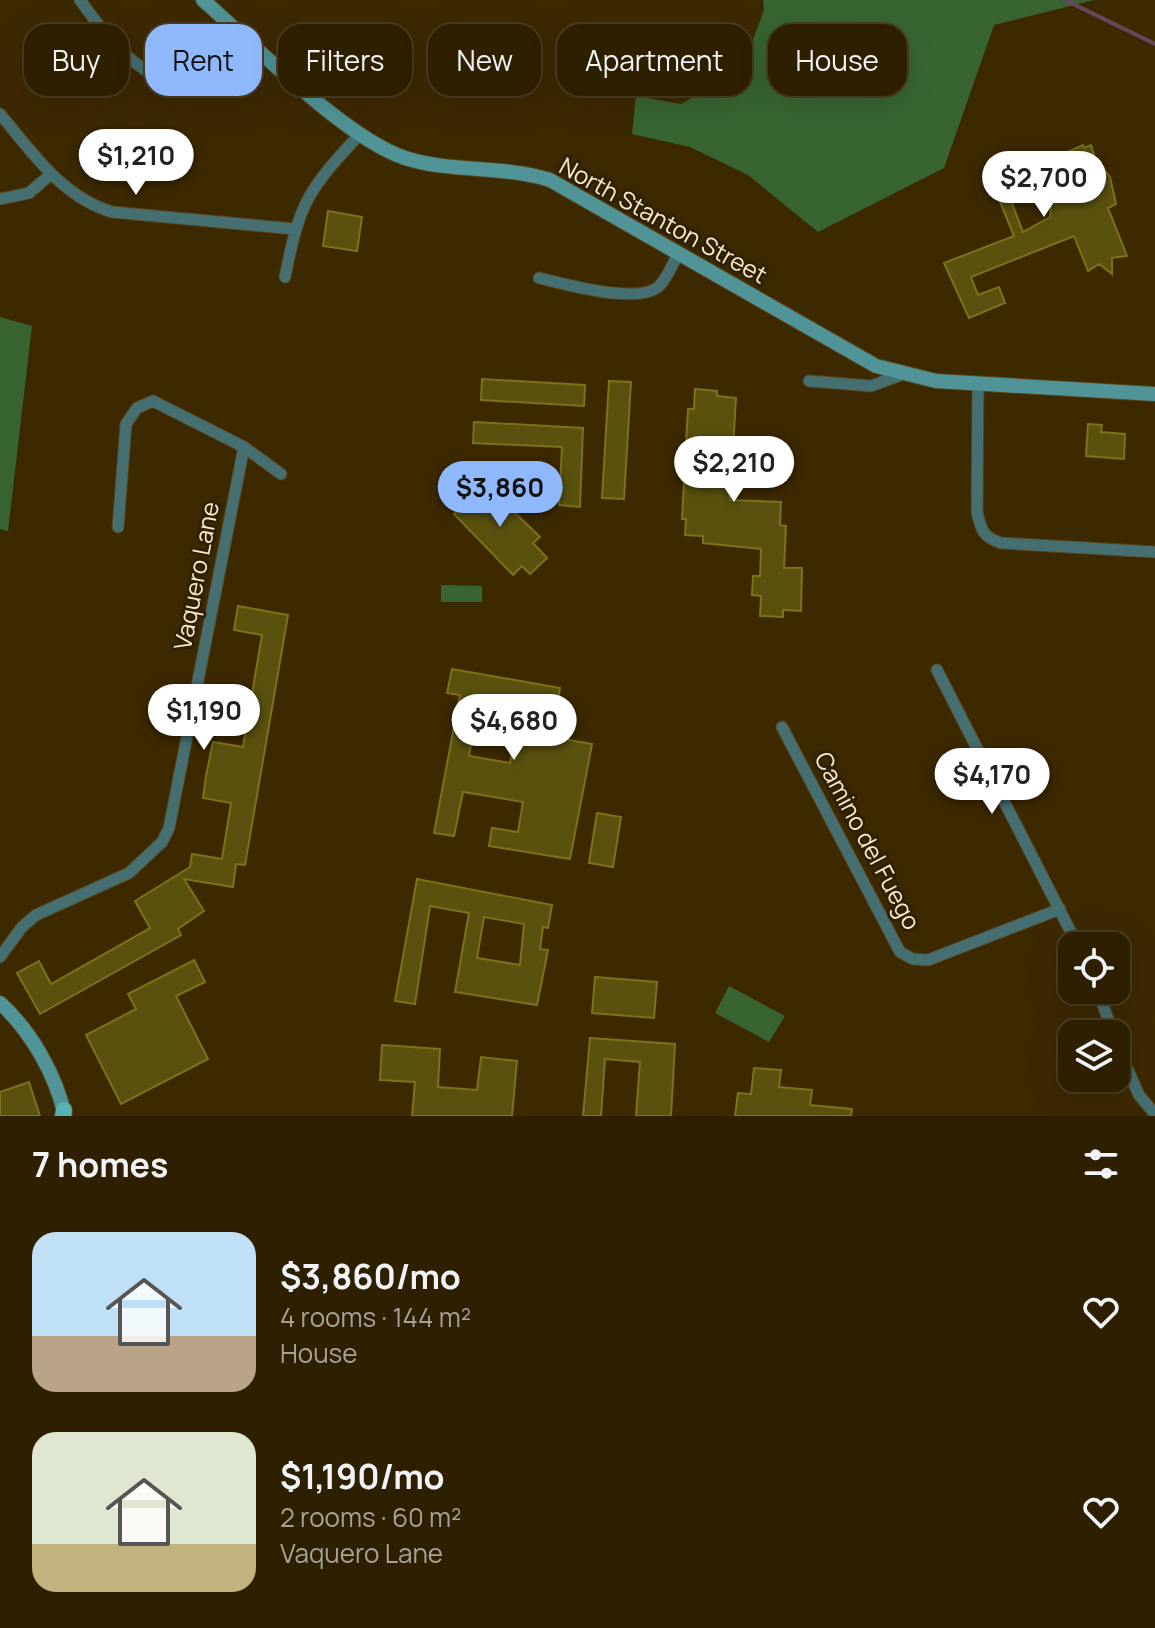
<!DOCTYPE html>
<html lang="en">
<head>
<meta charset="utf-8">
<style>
  body { margin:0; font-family:Manrope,sans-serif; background:#3a2c0f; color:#f1f3f6; height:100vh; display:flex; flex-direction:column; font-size:30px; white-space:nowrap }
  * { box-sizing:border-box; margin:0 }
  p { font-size:26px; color:#a7a299 }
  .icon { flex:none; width:44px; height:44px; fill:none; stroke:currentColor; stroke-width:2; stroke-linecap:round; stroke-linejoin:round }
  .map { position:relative; height:1116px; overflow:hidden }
  .sheet { display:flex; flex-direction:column; background:#2e1f00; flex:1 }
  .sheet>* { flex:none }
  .top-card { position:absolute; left:24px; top:24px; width:1108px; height:72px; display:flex; gap:16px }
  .tools { position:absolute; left:1058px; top:932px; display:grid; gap:16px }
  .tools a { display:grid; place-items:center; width:72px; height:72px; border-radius:16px; background:#2e1f00; box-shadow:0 8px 32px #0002,0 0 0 2px #493d22; font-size:40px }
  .price { position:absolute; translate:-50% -68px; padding:0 18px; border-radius:28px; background:#fff; color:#222; font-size:26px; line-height:52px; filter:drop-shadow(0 2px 4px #0008) }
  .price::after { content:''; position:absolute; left:50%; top:48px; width:24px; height:18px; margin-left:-12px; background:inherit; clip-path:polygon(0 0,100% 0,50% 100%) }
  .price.current { background:#90b8fd; color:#111 }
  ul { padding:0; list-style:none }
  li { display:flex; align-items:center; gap:24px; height:200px; padding:0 32px }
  li span { display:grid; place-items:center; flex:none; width:224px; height:160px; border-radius:24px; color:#555 }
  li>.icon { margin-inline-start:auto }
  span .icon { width:96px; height:96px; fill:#fffc; stroke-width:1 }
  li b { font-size:34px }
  h2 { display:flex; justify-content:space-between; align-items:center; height:96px; padding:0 32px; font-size:34px }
  .pill { padding:0 28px; border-radius:24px; background:#2e1f00; box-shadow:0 8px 32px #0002,0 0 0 2px #493d22; font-size:28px; line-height:72px }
  .pill.current { background:#90b8fd; color:#111 }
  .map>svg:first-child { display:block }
  .green { fill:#386432 }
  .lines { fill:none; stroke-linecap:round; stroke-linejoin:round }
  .stream { stroke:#68465c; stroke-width:4 }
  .building { fill:#5a510f; stroke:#7d711a; stroke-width:2; fill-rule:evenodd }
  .street-casing { stroke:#58441c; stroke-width:13 }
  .secondary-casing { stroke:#58441c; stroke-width:16 }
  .primary-casing { stroke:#58441c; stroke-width:18 }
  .street { stroke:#466f72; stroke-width:11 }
  .secondary { stroke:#509498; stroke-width:14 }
  .primary { stroke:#56b0b6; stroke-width:16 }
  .labels { text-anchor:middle; stroke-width:6; stroke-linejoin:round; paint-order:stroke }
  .street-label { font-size:24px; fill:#ffeac6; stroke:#2e210a }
</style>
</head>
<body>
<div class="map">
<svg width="1155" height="1116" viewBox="0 0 1155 1116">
  <rect width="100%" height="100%" fill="#3d2900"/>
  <!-- green -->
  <path class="green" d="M763 0H1094L994 25 944 168 818 232 748 175 690 147 632 134 636 96 681 104 741 71 764 10Z
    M0 317 32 326 8 531 0 529Z
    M441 585 482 586V602H441Z
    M729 986 785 1016 769 1042 715 1013Z"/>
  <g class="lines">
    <!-- stream -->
    <path class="stream" d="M1065 0 1155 44"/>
  </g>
  <!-- building -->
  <path class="building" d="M1083 145 1084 148 1091 145 1097 165 1100 164 1110 177 1116 204 1108 208 1127 256 1112 258V274L1099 264 1088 271 1074 236 971 277 978 295 999 287 1005 303 969 318 944 263 1014 236 991 180 1002 153 1022 152 1021 173ZM1038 176 1051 208 1050 217 1023 232 1006 188Z
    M328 211 362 217 357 251 323 246Z
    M482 379 585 385 584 406 481 400Z
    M609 381 631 382 624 499 602 498Z
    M695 389 717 391V396L736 398 730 500 781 502 780 525 786 526 784 568H802L801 611 783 610V617L760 616 761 596 752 595 753 576H760L761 549 703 543V536L685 535 686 519H682L688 409H694Z
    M474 422 583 428 580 507 559 505 562 447 473 443Z
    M1088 424 1102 425 1101 432 1125 434 1124 459 1086 456Z
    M479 478 540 537 533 543 547 558 530 574 522 566 513 575 454 514 468 499 463 494Z
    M238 606 288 615 245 865 236 864 233 887 184 879 204 911 178 929 181 935 40 1014 17 973 39 961 51 984 150 928 135 901 190 867 192 854 222 859 231 803 203 798 206 776 213 742 243 747 262 635 234 630Z
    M452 669 560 688 552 737 592 744 570 859 489 846 492 828 518 832 523 802 463 792 454 836 434 833 460 695 447 693ZM479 699 519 706 510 763 469 756Z
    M597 813 621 817 613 867 589 863Z
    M417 879 552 905 548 928 543 927 540 949 548 950 537 1005 455 992 469 913 430 906 415 1004 395 1001ZM484 917 524 924 520 965 477 958Z
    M194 960 205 982 176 996 208 1059 121 1104 86 1035 136 1009 128 994Z
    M595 977 657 982 654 1018 592 1013Z
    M590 1038 675 1044 671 1116H636L640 1062 605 1059 601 1116H583Z
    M382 1045 440 1049 438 1087 477 1090 481 1057 517 1061 512 1116H412L415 1082 380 1080Z
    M754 1068 781 1070 779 1087 812 1090 810 1105 852 1109 851 1116H735L738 1093 751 1094Z
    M29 1082 40 1116H0V1092Z"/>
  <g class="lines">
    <!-- street casing -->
    <g class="street-casing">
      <path id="street" d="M80 0C111 43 160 108 219 72 231 64 240 52 250 42
        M0 114C32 152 62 197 112 212L295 229
        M0 199 29 193 51 174
        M285 277C300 201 308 190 360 134
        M539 278C564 284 642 306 660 285 668 277 673 263 679 252
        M809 381 871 386 901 375
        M978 383 977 512C981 530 983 537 1001 543L1155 552
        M118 527 126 424 137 408 153 401 244 447 281 474
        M937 670 1078 946
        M782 727 900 952 913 959 928 960 1060 909
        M0 957 22 927 36 915 129 873 162 842 169 828 244 447
        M1098 990 1113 1034
        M1116 1043 1139 1095 1155 1114"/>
    </g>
    <!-- secondary casing -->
    <g class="secondary-casing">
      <path id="secondary" d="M203 0C253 44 345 138 405 158 452 173 503 165 550 180L876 366 936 381 1155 394
        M0 1003C31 1031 56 1075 65 1116"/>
    </g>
    <!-- primary casing -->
    <g class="primary-casing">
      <path id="primary" d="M63 1116 64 1110"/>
    </g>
    <!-- street -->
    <use href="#street" class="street"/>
    <!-- secondary -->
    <use href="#secondary" class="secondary"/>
    <!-- primary -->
    <use href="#primary" class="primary"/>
  </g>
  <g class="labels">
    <!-- street labels -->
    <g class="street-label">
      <text transform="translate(663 221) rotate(29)" y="8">North Stanton Street</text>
      <text transform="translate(197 576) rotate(-79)" y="8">Vaquero Lane</text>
      <text transform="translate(867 841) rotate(62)" y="8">Camino del Fuego</text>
    </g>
  </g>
</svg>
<div class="tools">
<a><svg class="icon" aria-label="locate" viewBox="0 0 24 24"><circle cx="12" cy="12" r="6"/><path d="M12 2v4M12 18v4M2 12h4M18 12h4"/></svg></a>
<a><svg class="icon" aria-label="layers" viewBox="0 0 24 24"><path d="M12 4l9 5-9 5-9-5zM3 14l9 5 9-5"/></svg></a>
</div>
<b class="price" style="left:136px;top:197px">$1,210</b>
<b class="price" style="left:1044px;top:219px">$2,700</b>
<b class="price" style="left:734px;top:504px">$2,210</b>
<b class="price current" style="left:500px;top:529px">$3,860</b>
<b class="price" style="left:204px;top:752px">$1,190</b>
<b class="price" style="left:514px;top:762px">$4,680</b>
<b class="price" style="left:992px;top:816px">$4,170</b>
<div class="top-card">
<a class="pill">Buy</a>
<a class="pill current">Rent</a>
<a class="pill">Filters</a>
<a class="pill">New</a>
<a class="pill">Apartment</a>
<a class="pill">House</a>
</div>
</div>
<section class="sheet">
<h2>7 homes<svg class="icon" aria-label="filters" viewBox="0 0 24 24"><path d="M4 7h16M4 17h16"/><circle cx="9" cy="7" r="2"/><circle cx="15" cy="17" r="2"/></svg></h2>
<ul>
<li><span style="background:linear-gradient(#bfe0f5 65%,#b9a48a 0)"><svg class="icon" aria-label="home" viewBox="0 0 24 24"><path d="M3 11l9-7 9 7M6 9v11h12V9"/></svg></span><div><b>$3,860/mo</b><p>4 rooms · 144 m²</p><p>House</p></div><svg class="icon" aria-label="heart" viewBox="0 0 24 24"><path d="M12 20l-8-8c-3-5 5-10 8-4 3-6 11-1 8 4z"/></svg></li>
<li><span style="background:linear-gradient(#dfe7d0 70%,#c2b280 0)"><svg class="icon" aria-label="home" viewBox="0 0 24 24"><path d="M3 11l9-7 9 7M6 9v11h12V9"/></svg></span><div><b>$1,190/mo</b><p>2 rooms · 60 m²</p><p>Vaquero Lane</p></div><svg class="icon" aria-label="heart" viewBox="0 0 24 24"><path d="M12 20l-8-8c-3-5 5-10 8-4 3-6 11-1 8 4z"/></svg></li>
</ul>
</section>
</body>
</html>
